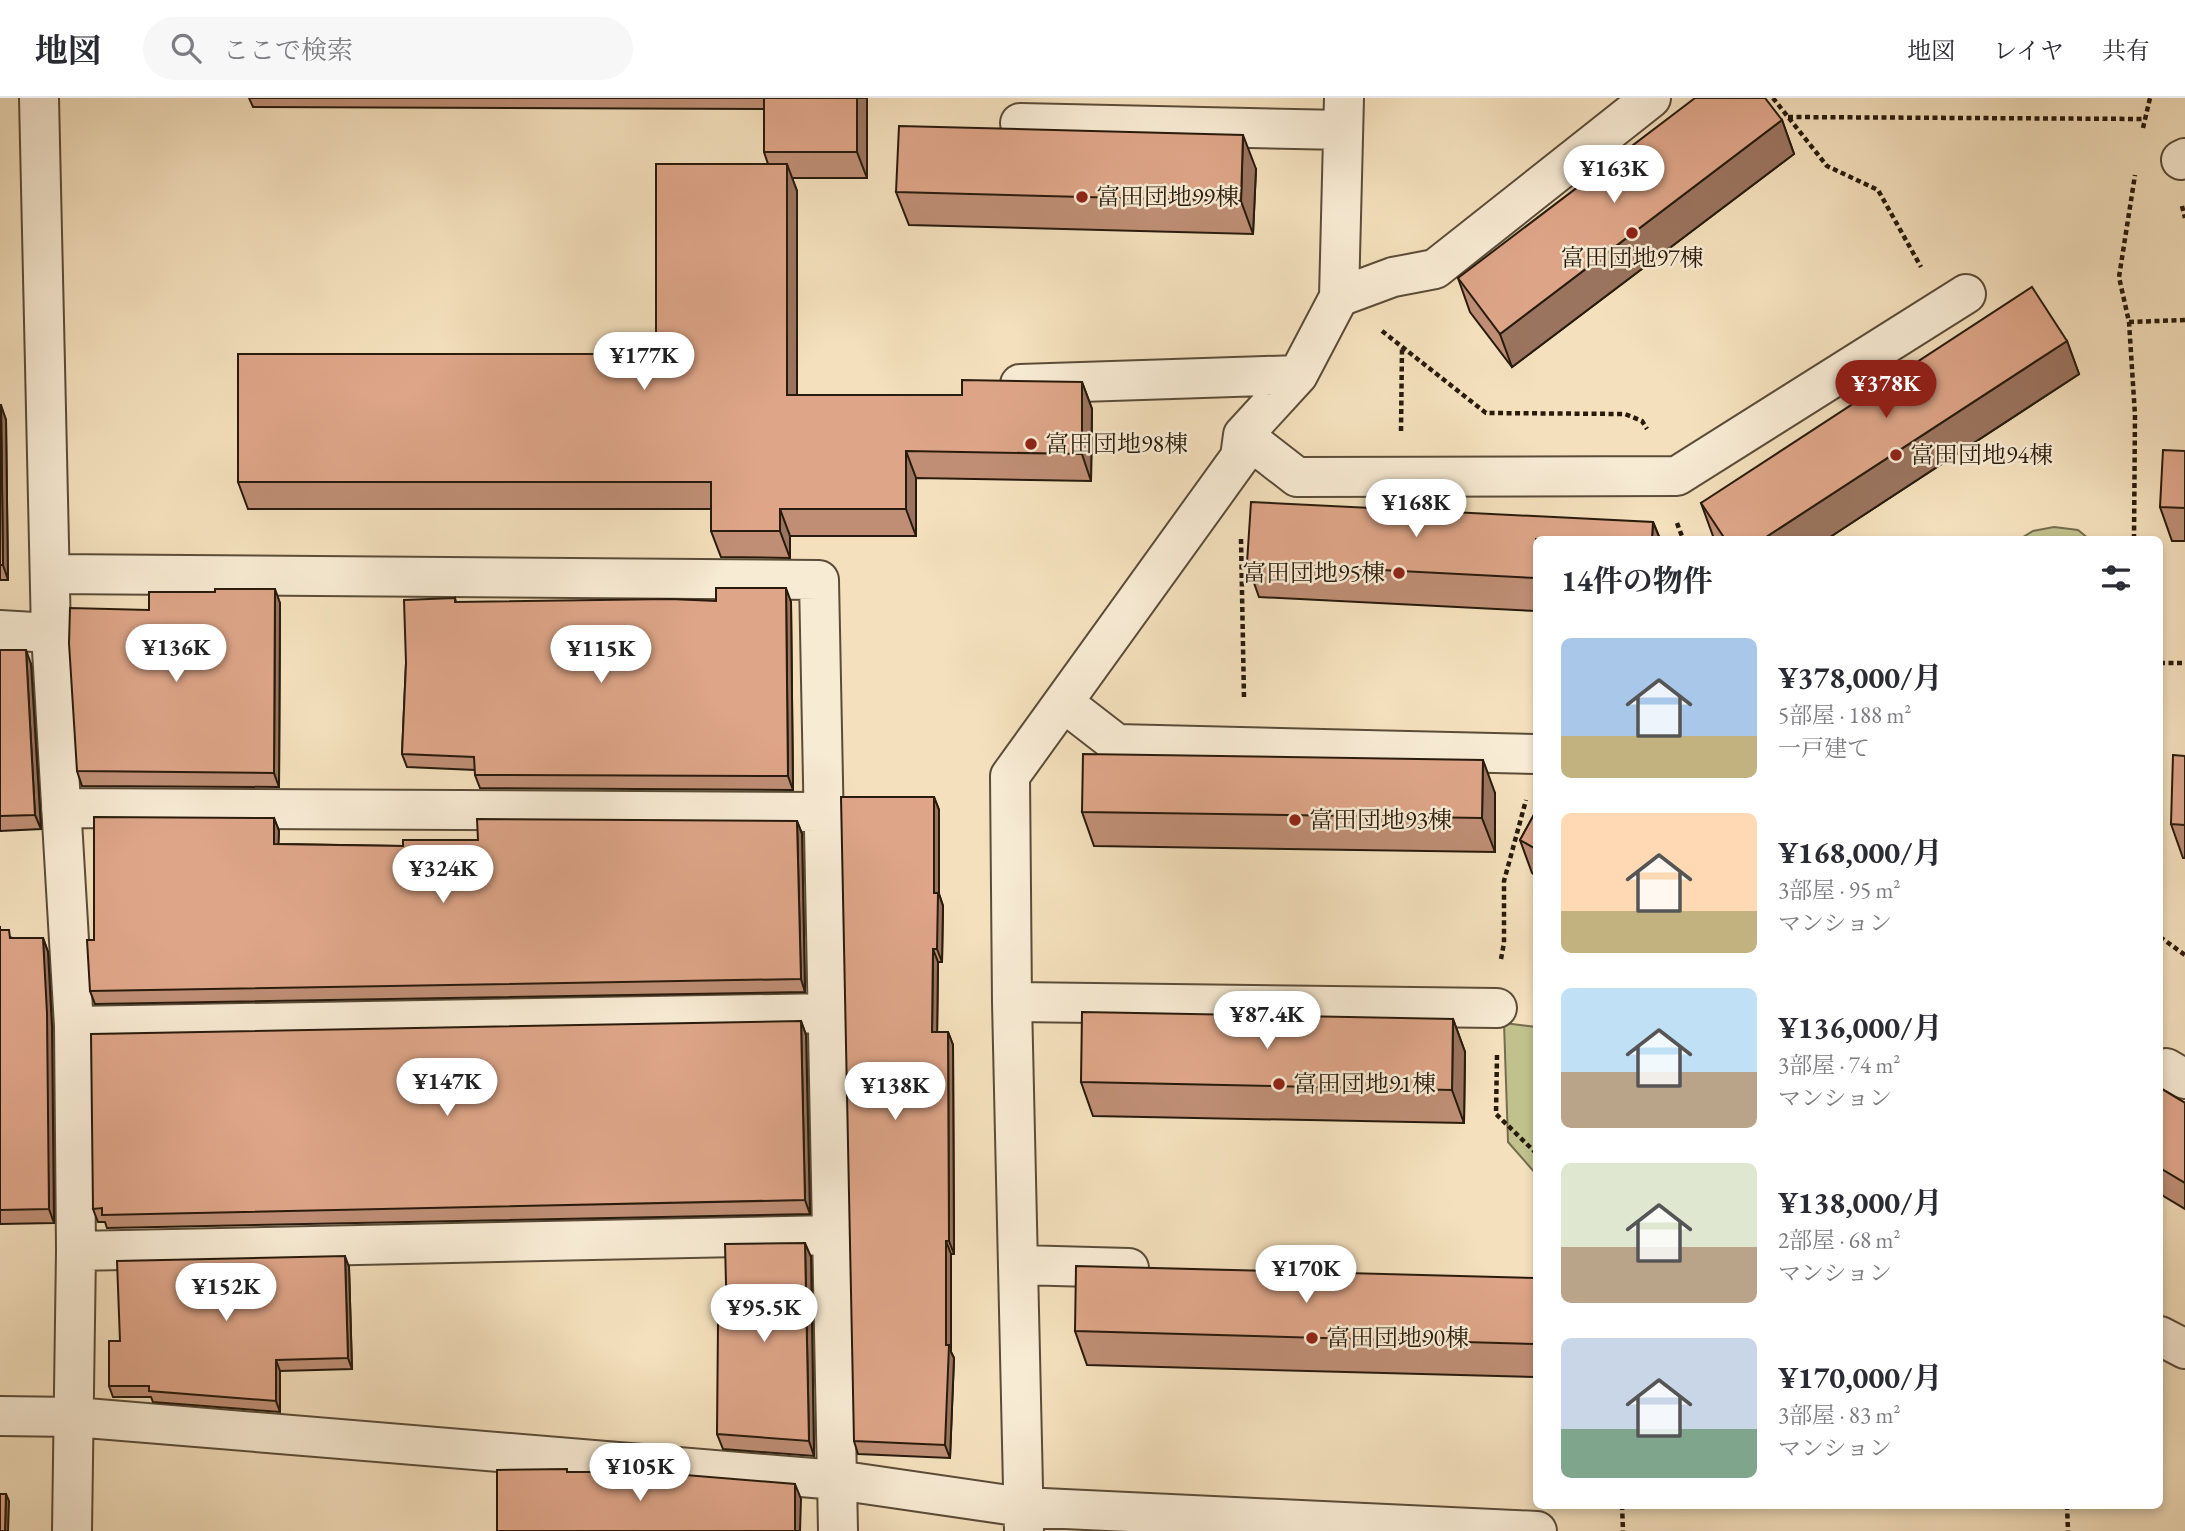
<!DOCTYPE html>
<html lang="ja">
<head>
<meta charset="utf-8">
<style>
  body { margin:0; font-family:"EB Garamond","Noto Serif JP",serif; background:#f7f7f7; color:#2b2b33; height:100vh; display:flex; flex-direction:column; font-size:26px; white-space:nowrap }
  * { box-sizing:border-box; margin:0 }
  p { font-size:23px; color:#7c7c81 }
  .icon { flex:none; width:38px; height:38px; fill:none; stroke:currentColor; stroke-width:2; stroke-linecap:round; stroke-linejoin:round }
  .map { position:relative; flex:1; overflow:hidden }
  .side { position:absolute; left:1533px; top:438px; width:630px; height:973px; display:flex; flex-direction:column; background:#fff; border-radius:10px; box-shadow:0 4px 10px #0003 }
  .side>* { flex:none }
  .price { position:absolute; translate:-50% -60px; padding:0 16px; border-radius:24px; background:#fff; color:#222; font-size:23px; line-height:46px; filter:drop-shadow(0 2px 4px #0008) }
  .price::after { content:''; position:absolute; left:50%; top:42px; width:21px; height:16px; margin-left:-10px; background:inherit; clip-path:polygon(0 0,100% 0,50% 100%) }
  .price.active { background:#8f2418; color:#fff }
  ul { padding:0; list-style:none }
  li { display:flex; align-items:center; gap:21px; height:175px; padding:0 28px }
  li span { display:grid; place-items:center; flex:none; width:196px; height:140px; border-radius:10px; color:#555 }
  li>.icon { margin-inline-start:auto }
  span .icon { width:84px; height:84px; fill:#fffc; stroke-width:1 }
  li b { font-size:30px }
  h2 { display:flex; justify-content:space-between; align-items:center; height:84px; padding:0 28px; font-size:30px }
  header { display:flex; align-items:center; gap:42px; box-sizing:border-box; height:98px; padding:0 35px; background:#fff; border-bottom:2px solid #e1e1e2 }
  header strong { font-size:33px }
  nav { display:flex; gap:38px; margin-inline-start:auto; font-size:24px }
  .search { width:490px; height:63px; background:#f7f7f7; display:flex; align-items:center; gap:18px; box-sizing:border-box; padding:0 24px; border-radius:38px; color:#7c7c81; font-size:26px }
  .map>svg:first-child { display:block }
  .green { fill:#c1c18d; stroke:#746e4c; stroke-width:2 }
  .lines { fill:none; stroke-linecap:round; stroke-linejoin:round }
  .minor-casing { stroke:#5b4c38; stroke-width:42 }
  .path { stroke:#281b0c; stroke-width:4.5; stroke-dasharray:5 3.5; stroke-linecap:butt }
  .minor { stroke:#f8ebd4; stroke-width:38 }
  .wall { fill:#bf8e75; stroke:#281b0c; stroke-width:2 }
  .shaded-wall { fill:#9b745f; stroke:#281b0c; stroke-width:2 }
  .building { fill:#dea588; stroke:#281b0c; stroke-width:2 }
  .poi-dot { fill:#8f2418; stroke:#f8ebd4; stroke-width:2.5 }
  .labels { text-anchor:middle; stroke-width:5; stroke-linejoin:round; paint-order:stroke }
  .poi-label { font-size:24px; fill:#281b0c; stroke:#f8ebd4; text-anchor:start }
</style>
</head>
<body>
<header>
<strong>地図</strong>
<div class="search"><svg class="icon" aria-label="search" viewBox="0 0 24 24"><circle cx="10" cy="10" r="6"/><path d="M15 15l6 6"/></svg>ここで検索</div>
<nav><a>地図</a><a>レイヤ</a><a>共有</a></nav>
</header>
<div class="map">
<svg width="2185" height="1433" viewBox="0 0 2185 1433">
  <rect width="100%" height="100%" fill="#f4e0bd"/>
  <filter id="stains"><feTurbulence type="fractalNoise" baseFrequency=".00286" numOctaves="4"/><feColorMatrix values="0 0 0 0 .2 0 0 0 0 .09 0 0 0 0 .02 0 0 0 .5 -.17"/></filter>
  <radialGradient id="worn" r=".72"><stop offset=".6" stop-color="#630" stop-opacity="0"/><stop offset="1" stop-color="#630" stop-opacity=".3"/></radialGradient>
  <!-- green -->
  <path class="green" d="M2054 429 2078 432 2089 441H2020L2033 433Z
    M1504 925 1536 929V1076L1508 1044Z"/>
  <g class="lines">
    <!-- minor casing -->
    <g class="minor-casing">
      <path id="minor" d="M39 0 51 535 74 928 76 1153 72 1433
        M1020 25 1343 32
        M2181 62 2185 60
        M1339 199 1393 179 1435 171 1651 0
        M1020 286 1298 277
        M1243 337 1297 379 1677 378 1966 196
        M50 476 819 482 838 1433
        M0 532 51 535
        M1064 605 1117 646 1536 656
        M61 710 824 714
        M1012 904 1497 910
        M74 928 828 915
        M2166 970 2185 981
        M76 1153 832 1137
        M1019 1167 1129 1170
        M2160 1238 2185 1251
        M0 1318 74 1319 837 1382 1022 1409 1537 1433
        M1024 1433 1012 904 1010 678 1240 359 1243 337 1298 277 1339 199 1344 0"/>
    </g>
    <!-- path -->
    <path class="path" d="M1773 0 1827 68 1878 92 1921 169
      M1788 19 2145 21
      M2143 30 2150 0
      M2182 108 2185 120
      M2129 224 2185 222
      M1382 233 1486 315 1625 316 1642 323 1647 331
      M1401 333 1402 249
      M1677 425 1683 441
      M1241 441 1244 600
      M2134 441 2135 317 2129 224 2119 179 2135 77
      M2160 565H2185
      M2160 839 2185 857
      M1501 861 1504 845V783L1526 702
      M1497 957 1496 1016 1536 1055
      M1622 1407 1623 1433
      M2067 1407 2068 1433"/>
    <!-- minor -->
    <use href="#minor" class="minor"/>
  </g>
  <!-- wall -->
  <path class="wall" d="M249 0H867V80H792L797 93V297H962L1082 284 1092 311 1091 383 916 380V438H790V460L721 459 711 433V411H248L238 384 656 256 768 66 764 54V11L253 9Z
    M1782 22 1794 56 1512 269 1470 214 1458 180Z
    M1256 71 1253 136 909 127 896 94Z
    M2067 243 2079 276 1827 441H1715L1713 438 1701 405Z
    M0 307 6 322 8 482H0Z
    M2185 353V443H2172L2160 409Z
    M1653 424 1660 441H1536V513L1259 499 1247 465Z
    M455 500 456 504H791L793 692 480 690 475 677V672L407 669 402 656 406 565Z
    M280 505 279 689 82 688 77 673 149 512Z
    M0 552 31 566 41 731 0 733Z
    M2185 658V760H2183L2171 726Z
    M1495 695V754L1094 748 1082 714Z
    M934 699 939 712V796L943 808 942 864H938L937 934H948L953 947 954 1156H951V1254L954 1260 950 1360 858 1356 854 1343Z
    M1536 713V778L1532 775 1520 742Z
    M274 720 279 733 278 746 403 748 797 723 802 736 805 894 95 906 90 893 94 842Z
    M0 828V832L12 840H43L48 854 52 929 54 1125 0 1126Z
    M1453 921 1465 954 1464 1025 1093 1018 1081 984Z
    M801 923 806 937 810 1116 107 1130 105 1124H98L93 1111Z
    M2160 990 2185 1005V1111L2160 1096Z
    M811 1159 814 1358 723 1351 717 1336 727 1225Z
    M349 1169 352 1271 280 1273V1314L153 1304 151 1299H113L109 1288 120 1243Z
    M1536 1180V1279L1087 1267 1075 1233Z"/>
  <!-- shaded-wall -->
  <path class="shaded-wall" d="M857 0H867V80L857 54Z
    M1782 22 1794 56 1512 269 1500 236Z
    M1243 37 1256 71 1253 136 1241 103Z
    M787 66 797 93V324L787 297Z
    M2067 243 2079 276 1827 441H1763Z
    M1082 284 1092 311 1091 383 1082 356Z
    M1 307 6 322 8 482 3 467Z
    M906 353 916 380V438L906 411Z
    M780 411 790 438V460L780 433Z
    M1653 424 1660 441H1652Z
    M786 490 791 504 793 692 788 678Z
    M275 491 280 505 279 689 274 675Z
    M26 552 31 566 41 731 35 717Z
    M1483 662 1495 695V754L1482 720Z
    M934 699 939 712V796L943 808 942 864 937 851 934 795Z
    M274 720 279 733 278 759 274 746Z
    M797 723 802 736 805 894 801 881Z
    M43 840 48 854 52 929 54 1125 49 1111Z
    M933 851 938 864 937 947 932 934Z
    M1453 921 1465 954 1464 1025 1452 992Z
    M801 923 806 937 810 1116 805 1102Z
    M948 934 953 947 954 1156 949 1143Z
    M946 1143 951 1156V1254L954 1260 950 1360 945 1347Z
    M805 1145 811 1159 814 1358 809 1343Z
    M345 1158 349 1169 352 1271 348 1260Z
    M276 1262 280 1273V1314L276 1303Z
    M795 1386 801 1401 800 1433H795Z
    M6 1396 9 1403 8 1433H5Z"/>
  <!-- building -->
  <path class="building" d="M764 0H857V54H764Z
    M1695 0H1765L1782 22 1500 236 1458 180Z
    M899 28 1243 37 1241 103 896 94Z
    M656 66H787V297H962V282L1082 284V356L906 353V411H780V433H711V384H238V256H656Z
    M2032 189 2067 243 1763 441H1725L1701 405Z
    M0 307H1L3 467H0Z
    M2163 352 2185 353V410L2160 409Z
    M1251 404 1653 424 1652 441H1536V480L1247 465Z
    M716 490H786L788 678 475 677 474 659 402 656 406 565 404 502 455 500V504L670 501 716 503Z
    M215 491H275L274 675 77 673 69 545 70 510 149 512V494H215Z
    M0 552H26L35 717 0 718Z
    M1083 656 1483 662 1482 720 1082 714Z
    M2173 657 2185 658V727L2171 726Z
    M841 699H934V795H938L937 851H933L932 934H948L949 1143H946V1247H949L945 1347 854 1343Z
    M1536 713V751L1520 742Z
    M94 719 274 720V746L403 748V742H478L477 721 797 723 801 881 90 893 87 842H94Z
    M0 832H9L10 840H43L47 915 49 1111 0 1112Z
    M1082 914 1453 921 1452 992 1081 984Z
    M801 923 805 1102 102 1117V1110L93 1111 91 936Z
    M2160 990 2185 1005V1085L2160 1070Z
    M805 1145 809 1343 717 1336 718 1225H727L725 1146Z
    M345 1158 348 1260 276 1262V1303L149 1293V1288H109V1243H120L117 1163Z
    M1076 1168 1536 1180V1246L1075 1233Z
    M567 1371V1374H649L795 1386V1433H497V1372Z
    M0 1396H6L5 1433H0Z"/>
  <!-- markers -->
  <g class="poi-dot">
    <circle cx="1082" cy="99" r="7"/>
    <circle cx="1632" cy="135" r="7"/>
    <circle cx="1031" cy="346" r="7"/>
    <circle cx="1896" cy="357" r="7"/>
    <circle cx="1399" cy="475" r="7"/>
    <circle cx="1295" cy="722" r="7"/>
    <circle cx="1279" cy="986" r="7"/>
    <circle cx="1312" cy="1240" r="7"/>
  </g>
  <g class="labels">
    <!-- poi labels -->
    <g class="poi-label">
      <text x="1096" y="107">富田団地99棟</text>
      <text x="1632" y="168" text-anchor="middle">富田団地97棟</text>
      <text x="1045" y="354">富田団地98棟</text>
      <text x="1910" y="365">富田団地94棟</text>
      <text x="1385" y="483" text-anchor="end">富田団地95棟</text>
      <text x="1309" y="730">富田団地93棟</text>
      <text x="1293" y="994">富田団地91棟</text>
      <text x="1326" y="1248">富田団地90棟</text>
    </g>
  </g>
  <rect width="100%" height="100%" filter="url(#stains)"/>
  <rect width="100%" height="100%" fill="url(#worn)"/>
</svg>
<b class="price" style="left:1614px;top:107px">¥163K</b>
<b class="price" style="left:644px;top:294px">¥177K</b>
<b class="price active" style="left:1886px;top:322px">¥378K</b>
<b class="price" style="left:1416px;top:441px">¥168K</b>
<b class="price" style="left:176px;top:586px">¥136K</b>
<b class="price" style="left:601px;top:587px">¥115K</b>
<b class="price" style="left:443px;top:807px">¥324K</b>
<b class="price" style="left:1267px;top:953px">¥87.4K</b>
<b class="price" style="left:447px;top:1020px">¥147K</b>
<b class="price" style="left:895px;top:1024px">¥138K</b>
<b class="price" style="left:1306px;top:1207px">¥170K</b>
<b class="price" style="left:226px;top:1225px">¥152K</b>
<b class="price" style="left:764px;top:1246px">¥95.5K</b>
<b class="price" style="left:640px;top:1405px">¥105K</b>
<section class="side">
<h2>14件の物件<svg class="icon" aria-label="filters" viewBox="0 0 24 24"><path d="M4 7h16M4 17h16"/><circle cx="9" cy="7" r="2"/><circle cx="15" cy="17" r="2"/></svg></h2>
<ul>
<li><span style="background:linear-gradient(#a9c7e8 70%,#c2b280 0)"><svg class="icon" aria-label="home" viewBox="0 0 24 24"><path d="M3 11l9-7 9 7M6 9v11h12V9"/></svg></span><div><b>¥378,000/月</b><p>5部屋 · 188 m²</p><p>一戸建て</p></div></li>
<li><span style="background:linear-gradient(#ffd9b3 70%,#c2b280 0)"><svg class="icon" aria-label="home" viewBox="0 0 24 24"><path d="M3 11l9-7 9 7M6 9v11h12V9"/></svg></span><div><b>¥168,000/月</b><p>3部屋 · 95 m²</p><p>マンション</p></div></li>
<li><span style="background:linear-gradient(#bfe0f5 60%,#b9a48a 0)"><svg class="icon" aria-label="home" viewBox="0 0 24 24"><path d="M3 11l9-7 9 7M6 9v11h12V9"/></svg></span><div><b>¥136,000/月</b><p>3部屋 · 74 m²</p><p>マンション</p></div></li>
<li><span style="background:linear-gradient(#dfe7d0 60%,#b9a48a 0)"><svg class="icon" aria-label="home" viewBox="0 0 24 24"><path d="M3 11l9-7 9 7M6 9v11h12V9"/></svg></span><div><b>¥138,000/月</b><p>2部屋 · 68 m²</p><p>マンション</p></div></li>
<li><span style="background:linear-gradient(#c9d6e8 65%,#7fa58c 0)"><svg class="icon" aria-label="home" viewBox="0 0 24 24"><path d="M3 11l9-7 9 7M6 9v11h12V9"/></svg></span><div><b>¥170,000/月</b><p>3部屋 · 83 m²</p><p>マンション</p></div></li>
</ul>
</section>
</div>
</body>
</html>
